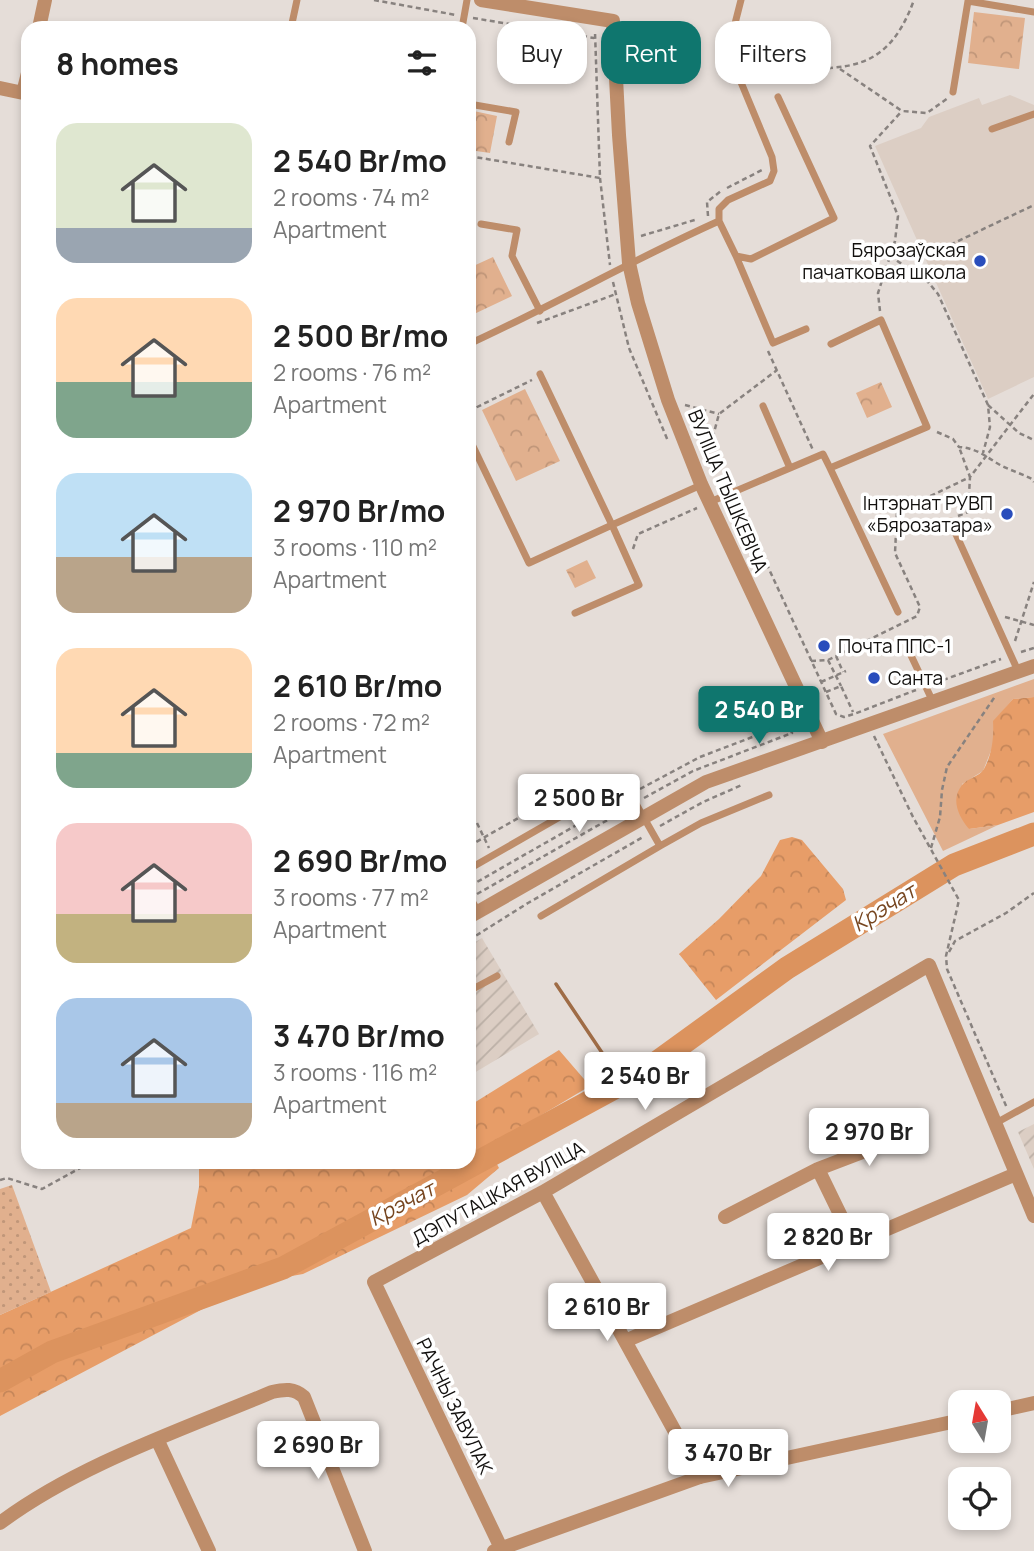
<!DOCTYPE html>
<html lang="en">
<head>
<meta charset="utf-8">
<style>
  body { margin:0; font-family:Manrope,sans-serif; background:#f6f6f6; color:#222; height:100vh; display:flex; flex-direction:column; font-size:26px; white-space:nowrap }
  * { box-sizing:border-box; margin:0 }
  p { font-size:23px; color:#767676 }
  .icon { flex:none; width:38px; height:38px; fill:none; stroke:currentColor; stroke-width:2; stroke-linecap:round; stroke-linejoin:round }
  .map { position:relative; flex:1; overflow:hidden }
  .panel { position:absolute; left:21px; top:21px; width:455px; height:1148px; display:flex; flex-direction:column; background:#fff; border-radius:21px; box-shadow:0 4px 10px #0003 }
  .panel>* { flex:none }
  .guide { position:absolute; left:497px; top:21px; width:430px; height:63px; display:flex; gap:14px }
  .needle { width:46px; rotate:349deg }
  .fabs { position:absolute; left:948px; top:1390px; display:grid; gap:14px }
  .fabs a { display:grid; place-items:center; width:63px; height:63px; border-radius:14px; background:#fff; box-shadow:0 4px 10px #0003; font-size:35px }
  .price { position:absolute; translate:-50% -60px; padding:0 16px; border-radius:7px; background:#fff; color:#222; font-size:23px; line-height:46px; filter:drop-shadow(0 2px 4px #0008) }
  .price::after { content:''; position:absolute; left:50%; top:42px; width:21px; height:16px; margin-left:-10px; background:inherit; clip-path:polygon(0 0,100% 0,50% 100%) }
  .price.on { background:#0f766e; color:#fff }
  ul { padding:0; list-style:none }
  li { display:flex; align-items:center; gap:21px; height:175px; padding:0 35px }
  li span { display:grid; place-items:center; flex:none; width:196px; height:140px; border-radius:21px; color:#555 }
  li>.icon { margin-inline-start:auto }
  span .icon { width:84px; height:84px; fill:#fffc; stroke-width:1 }
  li b { font-size:30px }
  h2 { display:flex; justify-content:space-between; align-items:center; height:84px; padding:0 35px; font-size:30px }
  .tag { padding:0 24px; border-radius:21px; background:#fff; box-shadow:0 4px 10px #0003; font-size:24px; line-height:63px }
  .tag.on { background:#0f766e; color:#fff }
  .map>svg:first-child { display:block }
  .built { fill:#dccec4 }
  .industrial { fill:url(#industrial-furrows) }
  .grass { fill:#e1b08e }
  .forest { fill:url(#forest-crowns) }
  .park { fill:url(#park-crowns) }
  .garden { fill:url(#garden-dots) }
  .lines { fill:none; stroke-linecap:round; stroke-linejoin:round }
  .stream { stroke:#9f6c46; stroke-width:3.5 }
  .river { stroke:#dc935e; stroke-width:23 }
  .path { stroke:#88827f; stroke-width:2.5; stroke-dasharray:5 3.5; stroke-linecap:butt }
  .lane { stroke:#be8d6a; stroke-width:7 }
  .street { stroke:#be8d6a; stroke-width:14 }
  .poi-dot { fill:#294dbc; stroke:#fff; stroke-width:2.5 }
  .labels { text-anchor:middle; stroke-width:7; stroke-linejoin:round; paint-order:stroke }
  .poi-label { font-size:19px; fill:#12100e; stroke:#fff; text-anchor:end }
  .street-label { font-size:19px; fill:#12100e; stroke:#fff }
  .water-label { font-size:21px; font-style:italic; fill:#76451f; stroke:#fff }
</style>
</head>
<body>
<div class="map">
<svg width="1034" height="1551" viewBox="0 0 1034 1551">
  <defs>
    <pattern id="industrial-furrows" width="10" height="10" patternUnits="userSpaceOnUse" patternTransform="scale(1.75)"><rect width="10" height="10" fill="#dccec4"/><path d="M-1 1l2-2M0 10L10 0M9 11l2-2" fill="none" stroke="#bcb0a7"/></pattern>
    <pattern id="forest-crowns" width="20" height="18" patternUnits="userSpaceOnUse" patternTransform="scale(1.75)"><rect width="20" height="18" fill="#e79d68"/><path d="M2 6a3 3 0 1 1 6 0M12 15a3 3 0 1 1 6 0" fill="none" stroke="#c58659"/></pattern>
    <pattern id="park-crowns" width="20" height="18" patternUnits="userSpaceOnUse" patternTransform="scale(1.75)"><rect width="20" height="18" fill="#e1b08e"/><path d="M2 6a3 3 0 1 1 6 0M12 15a3 3 0 1 1 6 0" fill="none" stroke="#c09679"/></pattern>
    <pattern id="garden-dots" width="8" height="8" patternUnits="userSpaceOnUse" patternTransform="scale(1.75)"><rect width="8" height="8" fill="#e1b08e"/><path d="M2 2h.1M6 6h.1" fill="none" stroke="#c09679" stroke-width="1.8" stroke-linecap="round"/></pattern>
  </defs>
  <rect width="100%" height="100%" fill="#e5ddd8"/>
  <!-- built -->
  <path class="built" d="M1010 95 1034 105V377L988 399 875 146 921 128 929 117 979 98 982 105Z"/>
  <!-- industrial -->
  <path class="industrial" d="M482 938 539 1034 469 1076V946Z
    M1034 1124V1169L1018 1132Z"/>
  <!-- grass -->
  <path class="grass" d="M1034 679V697L1013 699 994 721V743L983 771 962 784 969 829 998 825 943 851 883 734Z"/>
  <!-- forest -->
  <path class="forest" d="M1034 697V812L998 825 969 829C959 817 950 800 962 785 967 778 979 777 984 769 992 754 994 738 993 721L1013 699Z
    M792 837 802 840 843 889 846 900 716 1000 679 954 719 919 761 876 780 840Z
    M559 1050 590 1086 488 1147 499 1168 467 1195 303 1274 252 1283 0 1416V1315L191 1228 199 1187V1162H469V1106Z"/>
  <!-- park -->
  <path class="park" d="M974 12 1025 18 1019 69 968 63Z
    M469 110 497 116 490 153 469 150Z
    M493 257 512 296 472 315 469 309V268Z
    M881 382 892 407 867 418 856 393Z
    M525 389 560 461 516 481 482 410Z
    M587 560 596 578 575 588 566 570Z"/>
  <!-- garden -->
  <path class="garden" d="M12 1185 51 1292 0 1315V1189Z"/>
  <g class="lines">
    <!-- stream -->
    <path class="stream" d="M556 984 623 1084"/>
    <!-- river -->
    <path class="river" d="M0 1381 52 1352 283 1268 642 1073 787 968 954 865 1034 834"/>
    <!-- path -->
    <path class="path" d="M374 0 456 15
      M473 18 594 38
      M740 43C761 60 783 67 810 68 867 70 894 54 914 0
      M840 69 902 111 927 113 948 98
      M469 156 600 178 595 32
      M600 178 610 265
      M727 188 764 169
      M708 216 707 202 721 191
      M641 236 698 219
      M935 252 1034 205
      M890 256 928 282 938 294 988 405 990 427 983 453
      M613 282 629 348 668 441
      M880 311 878 293 895 241 898 216 870 146 902 111
      M537 323 616 294
      M768 351 813 450
      M685 405 719 414
      M988 405 1019 433 1034 440
      M469 411 532 380
      M937 432 953 439 959 447C974 448 983 454 995 462 1006 469 1020 473 1032 479L1034 482
      M706 462 719 414 777 370
      M738 502 836 714 844 717 854 714 916 690
      M958 516 968 512 970 477 1034 394
      M730 517 742 512
      M633 549 638 534 697 508
      M1005 617 1034 625
      M1015 641 1034 582
      M1021 652 1034 648
      M836 656 843 672
      M828 660 841 686
      M811 661 828 660 917 616 920 607 895 553 897 512 970 477 959 447
      M821 682 846 671
      M935 683 1001 659
      M826 692 841 686 853 712
      M874 736 913 817 959 900 946 956 947 969 1007 1108
      M640 789 700 757 797 720
      M644 798 693 771 792 733 788 724
      M602 803 611 818
      M477 823 489 848
      M660 826 703 802 742 785
      M469 846 587 779 593 788
      M931 848 940 817 942 790 947 767 996 695
      M470 886 622 799
      M477 894 627 809
      M469 940 528 903 643 837
      M949 952 955 941 1006 913 1034 893
      M0 1180 7 1178 42 1189 91 1162"/>
    <!-- lane -->
    <path class="lane" d="M291 28 297 0
      M462 28 467 0
      M953 92 968 1 1034 12
      M469 104 516 112 509 142
      M992 129 1034 114
      M719 221 736 256 751 259 834 218 778 97
      M481 224 517 230 512 256 540 311
      M736 256 773 343 806 329
      M469 344C554 305 634 259 719 221V209L728 200 770 181 774 171 772 157 728 51 741 0
      M540 374 612 525 701 485
      M763 406 790 468
      M469 438 529 563 612 525 639 585 575 613
      M830 468 898 612
      M710 502 823 454 830 468 927 427 881 320 831 344
      M950 521 1018 671
      M907 647 933 702
      M660 846 701 823 769 795
      M469 869 603 792
      M469 896 478 911
      M541 916 660 846 623 781
      M469 991 497 976
      M996 1123 1034 1102"/>
    <!-- street -->
    <path class="street" d="M481 0 613 21 619 135 629 263 638 303 668 400 701 484 822 742
      M39 28 45 0
      M0 88 28 94
      M23 93 28 73
      M469 917 706 782 1034 666
      M818 1169 907 1135
      M543 1192 700 1477
      M725 1217 818 1169 854 1243
      M625 1341 1016 1174
      M999 1411 1034 1403
      M157 1439 209 1551
      M0 1523C77 1465 184 1429 272 1392 285 1389 294 1388 304 1397L365 1551
      M501 1548 374 1282 543 1192 929 965 1034 1216
      M494 1551 700 1477 961 1420"/>
  </g>
  <!-- markers -->
  <g class="poi-dot">
    <circle cx="980" cy="261" r="7"/>
    <circle cx="1007" cy="514" r="7"/>
    <circle cx="824" cy="646" r="7"/>
    <circle cx="874" cy="678" r="7"/>
  </g>
  <g class="labels">
    <!-- poi labels -->
    <g class="poi-label">
      <text x="966" y="257">Бярозаўская<tspan x="966" dy="22">пачатковая школа</tspan></text>
      <text x="993" y="510">Інтэрнат РУВП<tspan x="993" dy="22">«Бярозатара»</tspan></text>
      <text x="838" y="653" text-anchor="start">Почта ППС-1</text>
      <text x="888" y="685" text-anchor="start">Санта</text>
    </g>
    <!-- street labels -->
    <g class="street-label">
      <text transform="translate(728 491) rotate(67)" y="7">ВУЛІЦА ТЫШКЕВІЧА</text>
      <text transform="translate(498 1193) rotate(-29)" y="7">ДЭПУТАЦКАЯ ВУЛІЦА</text>
      <text transform="translate(455 1406) rotate(64)" y="7">РАЧНЫ ЗАВУЛАК</text>
    </g>
    <!-- water labels -->
    <g class="water-label">
      <text transform="translate(884 908) rotate(-32)" y="7">Крэчат</text>
      <text transform="translate(402 1204) rotate(-28)" y="7">Крэчат</text>
    </g>
  </g>
</svg>
<div class="fabs">
<a><svg class="needle" viewBox="-14 -14 28 28"><path d="M0-13l5 13h-10z" fill="#e53935"/><path d="M0 13l5-13h-10z" fill="#767676"/></svg></a>
<a><svg class="icon" aria-label="locate" viewBox="0 0 24 24"><circle cx="12" cy="12" r="6"/><path d="M12 2v4M12 18v4M2 12h4M18 12h4"/></svg></a>
</div>
<b class="price on" style="left:759px;top:746px">2 540 Br</b>
<b class="price" style="left:579px;top:834px">2 500 Br</b>
<b class="price" style="left:645px;top:1112px">2 540 Br</b>
<b class="price" style="left:869px;top:1168px">2 970 Br</b>
<b class="price" style="left:828px;top:1273px">2 820 Br</b>
<b class="price" style="left:607px;top:1343px">2 610 Br</b>
<b class="price" style="left:318px;top:1481px">2 690 Br</b>
<b class="price" style="left:728px;top:1489px">3 470 Br</b>
<div class="guide">
<a class="tag">Buy</a>
<a class="tag on">Rent</a>
<a class="tag">Filters</a>
</div>
<section class="panel">
<h2>8 homes<svg class="icon" aria-label="filters" viewBox="0 0 24 24"><path d="M4 7h16M4 17h16"/><circle cx="9" cy="7" r="2"/><circle cx="15" cy="17" r="2"/></svg></h2>
<ul>
<li><span style="background:linear-gradient(#dfe7d0 75%,#9aa5b1 0)"><svg class="icon" aria-label="home" viewBox="0 0 24 24"><path d="M3 11l9-7 9 7M6 9v11h12V9"/></svg></span><div><b>2 540 Br/mo</b><p>2 rooms · 74 m²</p><p>Apartment</p></div></li>
<li><span style="background:linear-gradient(#ffd9b3 60%,#7fa58c 0)"><svg class="icon" aria-label="home" viewBox="0 0 24 24"><path d="M3 11l9-7 9 7M6 9v11h12V9"/></svg></span><div><b>2 500 Br/mo</b><p>2 rooms · 76 m²</p><p>Apartment</p></div></li>
<li><span style="background:linear-gradient(#bfe0f5 60%,#b9a48a 0)"><svg class="icon" aria-label="home" viewBox="0 0 24 24"><path d="M3 11l9-7 9 7M6 9v11h12V9"/></svg></span><div><b>2 970 Br/mo</b><p>3 rooms · 110 m²</p><p>Apartment</p></div></li>
<li><span style="background:linear-gradient(#ffd9b3 75%,#7fa58c 0)"><svg class="icon" aria-label="home" viewBox="0 0 24 24"><path d="M3 11l9-7 9 7M6 9v11h12V9"/></svg></span><div><b>2 610 Br/mo</b><p>2 rooms · 72 m²</p><p>Apartment</p></div></li>
<li><span style="background:linear-gradient(#f6c9c9 65%,#c2b280 0)"><svg class="icon" aria-label="home" viewBox="0 0 24 24"><path d="M3 11l9-7 9 7M6 9v11h12V9"/></svg></span><div><b>2 690 Br/mo</b><p>3 rooms · 77 m²</p><p>Apartment</p></div></li>
<li><span style="background:linear-gradient(#a9c7e8 75%,#b9a48a 0)"><svg class="icon" aria-label="home" viewBox="0 0 24 24"><path d="M3 11l9-7 9 7M6 9v11h12V9"/></svg></span><div><b>3 470 Br/mo</b><p>3 rooms · 116 m²</p><p>Apartment</p></div></li>
</ul>
</section>
</div>
</body>
</html>
